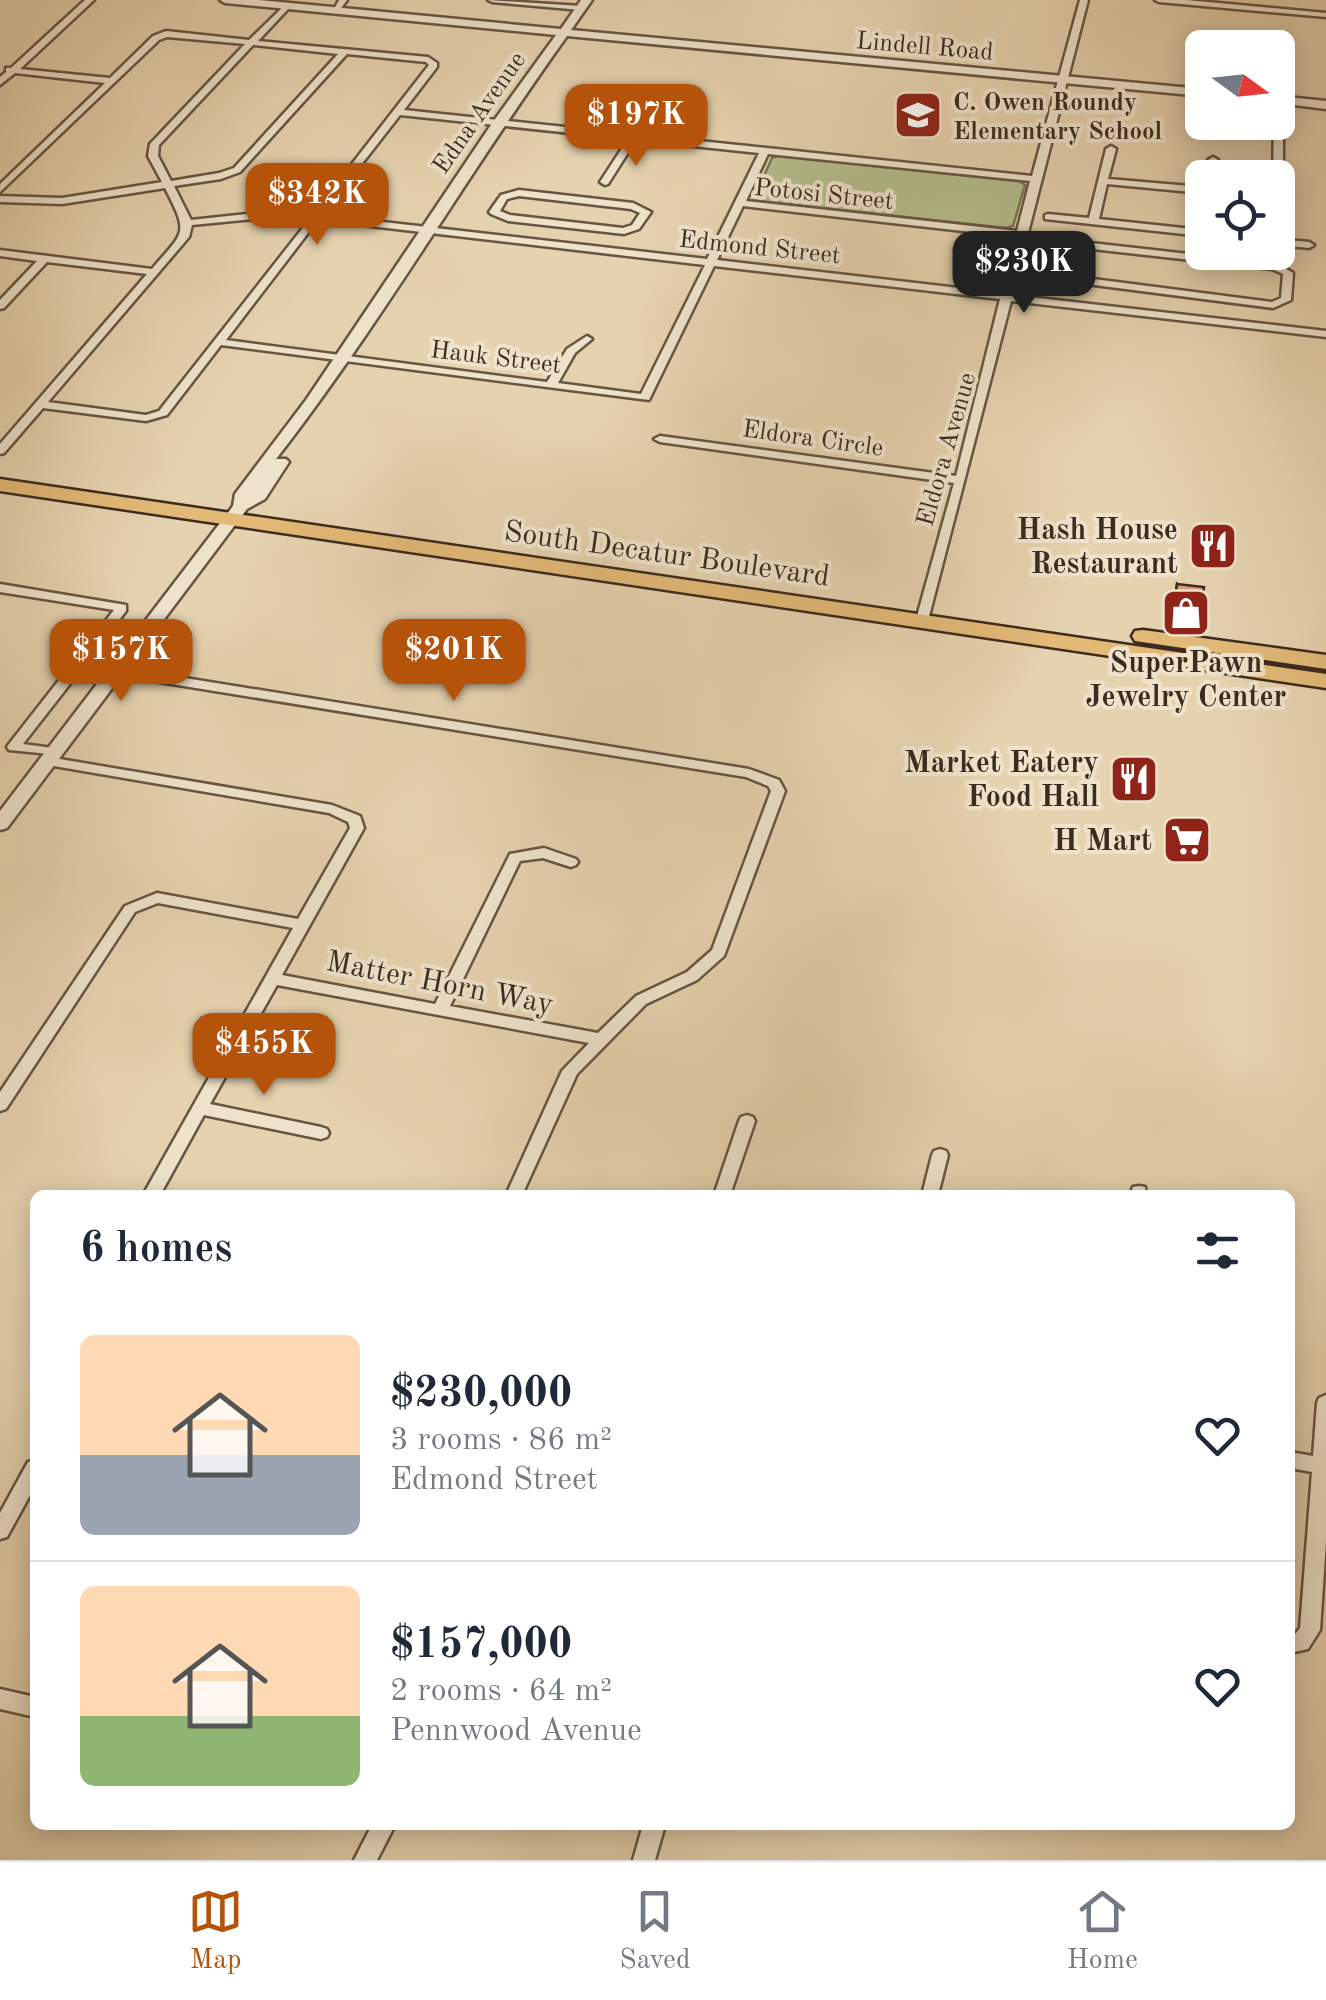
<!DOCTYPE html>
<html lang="en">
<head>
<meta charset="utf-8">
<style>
  body { margin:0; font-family:"Old Standard TT",serif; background:#f6f6f7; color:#1f2937; height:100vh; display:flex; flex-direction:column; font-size:38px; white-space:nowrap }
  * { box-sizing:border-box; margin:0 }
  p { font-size:32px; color:#747a83 }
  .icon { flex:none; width:55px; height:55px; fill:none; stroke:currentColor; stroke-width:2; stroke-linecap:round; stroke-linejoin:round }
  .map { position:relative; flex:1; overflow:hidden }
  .sheet { position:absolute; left:30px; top:1190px; width:1265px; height:640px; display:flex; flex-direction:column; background:#fff; border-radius:15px; box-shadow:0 5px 25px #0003 }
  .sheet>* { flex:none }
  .needle { width:65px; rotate:105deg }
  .fabs { position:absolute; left:1185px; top:30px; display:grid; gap:20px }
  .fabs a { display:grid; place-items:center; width:110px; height:110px; border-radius:15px; background:#fff; box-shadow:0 5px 25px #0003; font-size:50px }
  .price { position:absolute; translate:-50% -85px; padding:0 22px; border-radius:20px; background:#b45309; color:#fff; font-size:32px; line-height:65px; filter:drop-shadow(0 2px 5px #0008) }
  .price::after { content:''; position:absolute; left:50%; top:60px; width:30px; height:22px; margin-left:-15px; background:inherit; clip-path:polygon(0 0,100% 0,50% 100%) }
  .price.selected { background:#222; color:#fff }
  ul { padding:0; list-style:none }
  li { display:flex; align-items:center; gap:30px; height:250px; padding:0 50px }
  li+li { border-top:2px solid #e0e1e3 }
  li span { display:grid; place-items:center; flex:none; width:280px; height:200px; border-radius:15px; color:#555 }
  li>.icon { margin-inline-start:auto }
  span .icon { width:120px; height:120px; fill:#fffc; stroke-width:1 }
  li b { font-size:42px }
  h2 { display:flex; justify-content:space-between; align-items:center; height:120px; padding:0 50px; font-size:42px }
  .tabs { display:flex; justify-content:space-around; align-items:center; height:140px; border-top:2px solid #e0e1e3; background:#fff; font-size:28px; color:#747a83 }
  .tabs a { display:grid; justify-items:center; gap:5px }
  .tabs .selected { color:#b45309 }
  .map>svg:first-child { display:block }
  .green { fill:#b4bc8b; stroke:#787455; stroke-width:2.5 }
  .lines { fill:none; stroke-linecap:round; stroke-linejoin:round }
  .minor-casing { stroke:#675543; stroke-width:5 }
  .tertiary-casing { stroke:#675543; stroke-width:5 }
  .primary-casing { stroke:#3d2b1f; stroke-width:5 }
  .minor { fill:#eee2ca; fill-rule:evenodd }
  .tertiary { fill:#eee2ca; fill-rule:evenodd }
  .primary { fill:#e2b977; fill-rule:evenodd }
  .wall { fill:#bb8469; stroke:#3d2b1f; stroke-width:2.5 }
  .building { fill:#da997a; stroke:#3d2b1f; stroke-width:2.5 }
  .labels { text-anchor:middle; stroke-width:8; stroke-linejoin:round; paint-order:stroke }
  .far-street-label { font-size:25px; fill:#3d2b1f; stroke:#eee2ca }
  .far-poi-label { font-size:25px; font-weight:bold; fill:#3d2b1f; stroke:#eee2ca; text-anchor:start }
  .poi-label { font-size:30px; font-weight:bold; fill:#3d2b1f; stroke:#eee2ca; text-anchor:end }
  .street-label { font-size:30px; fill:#3d2b1f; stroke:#eee2ca }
</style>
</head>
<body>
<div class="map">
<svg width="1326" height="1860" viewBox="0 0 1326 1860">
  <rect width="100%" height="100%" fill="#e5d2ae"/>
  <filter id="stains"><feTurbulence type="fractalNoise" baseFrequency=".002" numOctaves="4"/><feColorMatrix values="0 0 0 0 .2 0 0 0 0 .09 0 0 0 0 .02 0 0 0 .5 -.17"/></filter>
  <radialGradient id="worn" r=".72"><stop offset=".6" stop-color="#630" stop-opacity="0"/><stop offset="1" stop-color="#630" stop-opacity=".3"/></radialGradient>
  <!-- green -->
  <path class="green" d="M778 156 1019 181 1025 185 1013 226 1006 228 758 201 754 198 772 158Z"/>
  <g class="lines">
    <!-- minor casing -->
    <g class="minor-casing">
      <path id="minor" d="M85 0H94L20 69 110 78 153 36 166 31 249 40 286 4H289V8L258 41 428 57 437 63V67L404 110 1032 176 1080 0H1088L1012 295 1326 331V337L1011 301 928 620 922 624 916 620 954 483 660 442 654 439 660 436 956 476 1000 299 714 266 649 400 221 345 167 415 146 421 43 408 4 453 0 454V444L147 274 47 262 4 308 0 309V300L37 261 0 256V250L152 269C185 230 189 235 165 188L62 204 0 202V196L62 198 162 182 148 156 150 144 245 44 167 37 159 40 0 192V184L105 83 15 73 0 85V77L6 72V68H11ZM253 45 338 54 234 168 219 173 171 181 158 156 159 145ZM347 54 426 62 429 65 313 214 265 212 191 220 174 186 221 179 240 172ZM400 115 628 139 600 182 605 185 608 184 636 140 759 153 707 259 322 215ZM768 154 1030 181 1017 231 746 201ZM743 206 1016 237 1002 293 717 260ZM265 218 309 220 159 411 146 415 48 402 189 237 192 225ZM318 220 705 265 641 394 558 383 575 353 592 339 587 336 567 349 547 382 226 340Z
        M339 0H347L339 11H333Z
        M488 0 581 6 585 8 581 10 492 2Z
        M1155 0H1186L1326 13V17L1159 2Z
        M1279 98 1283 101V186L1278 189V178H1273L1274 122H1278Z
        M1111 146 1116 149 1108 179 1202 187V193L1107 184 1099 219 1202 230V236L1045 219V215L1048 214 1089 218 1106 149Z
        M1213 157 1218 160 1216 178H1206L1208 160Z
        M519 190 633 203 651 212 639 229 624 234 508 221 491 214 489 212 501 195ZM519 196 631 209 640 213 632 225 623 228 510 215 500 211 507 199Z
        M1278 239 1309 242 1314 245 1309 248 1278 245Z
        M1082 242 1278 264 1293 273 1291 300 1273 308 1063 281 1058 274 1063 251ZM1083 248 1272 269 1283 274 1281 298 1272 302 1070 276 1068 274 1073 253Z
        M0 584 126 605V611L89 659 117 667 749 769 779 780 785 791 724 956 697 980 646 1004 577 1074 522 1195H506L562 1071 589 1043 277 985 210 1104 321 1127 327 1129 329 1133 327 1137 321 1139 204 1115 160 1195H143L293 928 158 903 135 912 6 1109 0 1111V1092L125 906 157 893 298 919 350 828 348 822 329 813 48 765 41 761 43 758 48 757 332 805 360 816 364 828 282 975 435 1004 510 854 544 848 576 859 578 862 576 865 571 867 543 858 520 861 450 1006 598 1033 636 996 687 972 712 950 771 791 768 786 746 777 116 675 84 666 23 744 60 749 62 752 60 755 9 750 7 747 9 744 114 610 0 592Z
        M747 1115 753 1117 755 1121 730 1195H714L739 1121 741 1117Z
        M940 1149 946 1151 948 1155 938 1195H922L932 1155 934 1151Z
        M1139 1186 1145 1187 1146 1195H1130L1133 1187Z
        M1326 1395V1541L1320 1630 1308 1649 1290 1653V1635L1295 1634 1300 1628 1312 1472 1290 1468V1452L1313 1456 1317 1403 1319 1398Z
        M35 1460V1486L7 1537 0 1539V1513L28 1462Z
        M0 1689 35 1697V1717L0 1709Z
        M372 1825H395L377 1860H354Z
        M643 1825H665L655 1860H633Z"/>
    </g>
    <!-- tertiary casing -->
    <g class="tertiary-casing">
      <path id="tertiary" d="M220 0H259L561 29 581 0H592L571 30 1202 89V96L567 36C467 175 381 324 276 459H286L289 462 265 499 247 509 7 828 0 830V811L233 506 235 494 306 400 493 122 556 35 225 3Z
        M1278 96 1326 101V109L1278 103Z"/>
    </g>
    <!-- primary casing -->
    <g class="primary-casing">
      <path id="primary" d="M0 479 1326 674V688L0 491Z
        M1143 630 1326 655V669L1135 641 1132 636 1135 631Z"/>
    </g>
    <!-- minor -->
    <use href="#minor" class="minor"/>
    <!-- tertiary -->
    <use href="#tertiary" class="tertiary"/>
    <!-- primary -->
    <use href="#primary" class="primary"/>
  </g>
  <!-- wall -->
  <path class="wall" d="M1177 584 1201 609 1198 626 1171 622Z"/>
  <!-- building -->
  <path class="building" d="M1177 584 1204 587 1201 609 1174 605Z"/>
  <!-- icons -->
  <defs>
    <g id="school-square" transform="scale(2.5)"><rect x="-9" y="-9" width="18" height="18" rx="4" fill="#8f2418" stroke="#eee2ca"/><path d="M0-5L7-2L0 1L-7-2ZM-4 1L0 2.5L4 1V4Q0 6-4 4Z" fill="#fff"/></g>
    <g id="restaurant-square" transform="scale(2.5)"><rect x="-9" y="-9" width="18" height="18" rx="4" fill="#8f2418" stroke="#eee2ca"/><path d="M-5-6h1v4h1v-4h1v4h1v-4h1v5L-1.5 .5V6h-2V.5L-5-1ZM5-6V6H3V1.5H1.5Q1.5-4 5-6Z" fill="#fff"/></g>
    <g id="shop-square" transform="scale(2.5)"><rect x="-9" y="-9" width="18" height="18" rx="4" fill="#8f2418" stroke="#eee2ca"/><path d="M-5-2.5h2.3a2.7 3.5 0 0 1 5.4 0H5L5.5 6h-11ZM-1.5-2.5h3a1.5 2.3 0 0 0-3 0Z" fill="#fff"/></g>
    <g id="supermarket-square" transform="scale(2.5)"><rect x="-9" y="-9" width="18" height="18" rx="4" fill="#8f2418" stroke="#eee2ca"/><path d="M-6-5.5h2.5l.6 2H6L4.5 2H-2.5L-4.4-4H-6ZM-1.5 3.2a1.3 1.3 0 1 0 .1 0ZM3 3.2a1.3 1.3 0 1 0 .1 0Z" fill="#fff"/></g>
  </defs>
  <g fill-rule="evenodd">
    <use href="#school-square" x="918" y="115"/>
    <use href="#restaurant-square" x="1213" y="546"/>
    <use href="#shop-square" x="1186" y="613"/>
    <use href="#restaurant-square" x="1134" y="779"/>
    <use href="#supermarket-square" x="1187" y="840"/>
  </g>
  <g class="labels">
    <!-- far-street labels -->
    <g class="far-street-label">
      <text transform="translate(925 45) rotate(5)" y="9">Lindell Road</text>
      <text transform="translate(478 112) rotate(-55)" y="9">Edna Avenue</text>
      <text transform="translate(824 193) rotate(6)" y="9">Potosi Street</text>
      <text transform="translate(760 246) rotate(6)" y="9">Edmond Street</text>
      <text transform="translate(496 356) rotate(7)" y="9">Hauk Street</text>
      <text transform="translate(813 437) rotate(8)" y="9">Eldora Circle</text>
      <text transform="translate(945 449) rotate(-74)" y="9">Eldora Avenue</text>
    </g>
    <!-- far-poi labels -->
    <g class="far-poi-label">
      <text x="953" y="110">C. Owen Roundy<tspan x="953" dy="29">Elementary School</tspan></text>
    </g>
    <!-- poi labels -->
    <g class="poi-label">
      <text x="1178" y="539">Hash House<tspan x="1178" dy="34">Restaurant</tspan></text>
      <text x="1186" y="672" text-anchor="middle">SuperPawn<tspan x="1186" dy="34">Jewelry Center</tspan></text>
      <text x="1099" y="772">Market Eatery<tspan x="1099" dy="34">Food Hall</tspan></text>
      <text x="1152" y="850">H Mart</text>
    </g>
    <!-- street labels -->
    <g class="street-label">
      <text transform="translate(667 553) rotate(8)" y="10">South Decatur Boulevard</text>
      <text transform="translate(440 982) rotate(11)" y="10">Matter Horn Way</text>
    </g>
  </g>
  <rect width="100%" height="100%" filter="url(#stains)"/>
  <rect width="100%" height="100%" fill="url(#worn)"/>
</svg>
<div class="fabs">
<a><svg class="needle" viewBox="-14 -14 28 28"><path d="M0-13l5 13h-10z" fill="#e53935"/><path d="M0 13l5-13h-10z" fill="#747a83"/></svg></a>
<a><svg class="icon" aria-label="locate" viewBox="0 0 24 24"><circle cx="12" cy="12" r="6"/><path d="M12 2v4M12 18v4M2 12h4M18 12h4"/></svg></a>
</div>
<b class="price" style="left:636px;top:169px">$197K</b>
<b class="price" style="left:317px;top:248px">$342K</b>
<b class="price selected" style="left:1024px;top:316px">$230K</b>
<b class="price" style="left:121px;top:704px">$157K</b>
<b class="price" style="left:454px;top:704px">$201K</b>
<b class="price" style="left:264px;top:1098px">$455K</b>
<section class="sheet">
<h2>6 homes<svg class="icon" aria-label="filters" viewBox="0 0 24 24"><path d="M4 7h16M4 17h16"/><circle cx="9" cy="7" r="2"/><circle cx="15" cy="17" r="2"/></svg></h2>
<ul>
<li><span style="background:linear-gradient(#ffd9b3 60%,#9aa5b1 0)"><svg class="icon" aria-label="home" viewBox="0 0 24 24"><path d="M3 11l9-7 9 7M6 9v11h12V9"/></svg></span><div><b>$230,000</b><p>3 rooms · 86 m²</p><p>Edmond Street</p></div><svg class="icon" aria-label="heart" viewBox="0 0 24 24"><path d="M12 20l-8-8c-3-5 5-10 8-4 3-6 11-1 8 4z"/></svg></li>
<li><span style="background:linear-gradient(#ffd9b3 65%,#8fb573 0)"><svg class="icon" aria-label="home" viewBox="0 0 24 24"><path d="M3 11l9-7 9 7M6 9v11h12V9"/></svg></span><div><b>$157,000</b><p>2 rooms · 64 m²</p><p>Pennwood Avenue</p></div><svg class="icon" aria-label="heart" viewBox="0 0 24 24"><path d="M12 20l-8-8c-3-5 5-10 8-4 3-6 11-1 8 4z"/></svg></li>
</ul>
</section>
</div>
<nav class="tabs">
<a class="selected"><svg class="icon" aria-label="map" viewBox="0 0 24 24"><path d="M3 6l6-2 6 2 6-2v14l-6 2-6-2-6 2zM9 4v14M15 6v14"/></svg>Map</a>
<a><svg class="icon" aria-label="saved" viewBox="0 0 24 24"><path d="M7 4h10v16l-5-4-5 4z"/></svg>Saved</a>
<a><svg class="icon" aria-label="home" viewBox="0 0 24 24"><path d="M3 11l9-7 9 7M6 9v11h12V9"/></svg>Home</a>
</nav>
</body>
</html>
